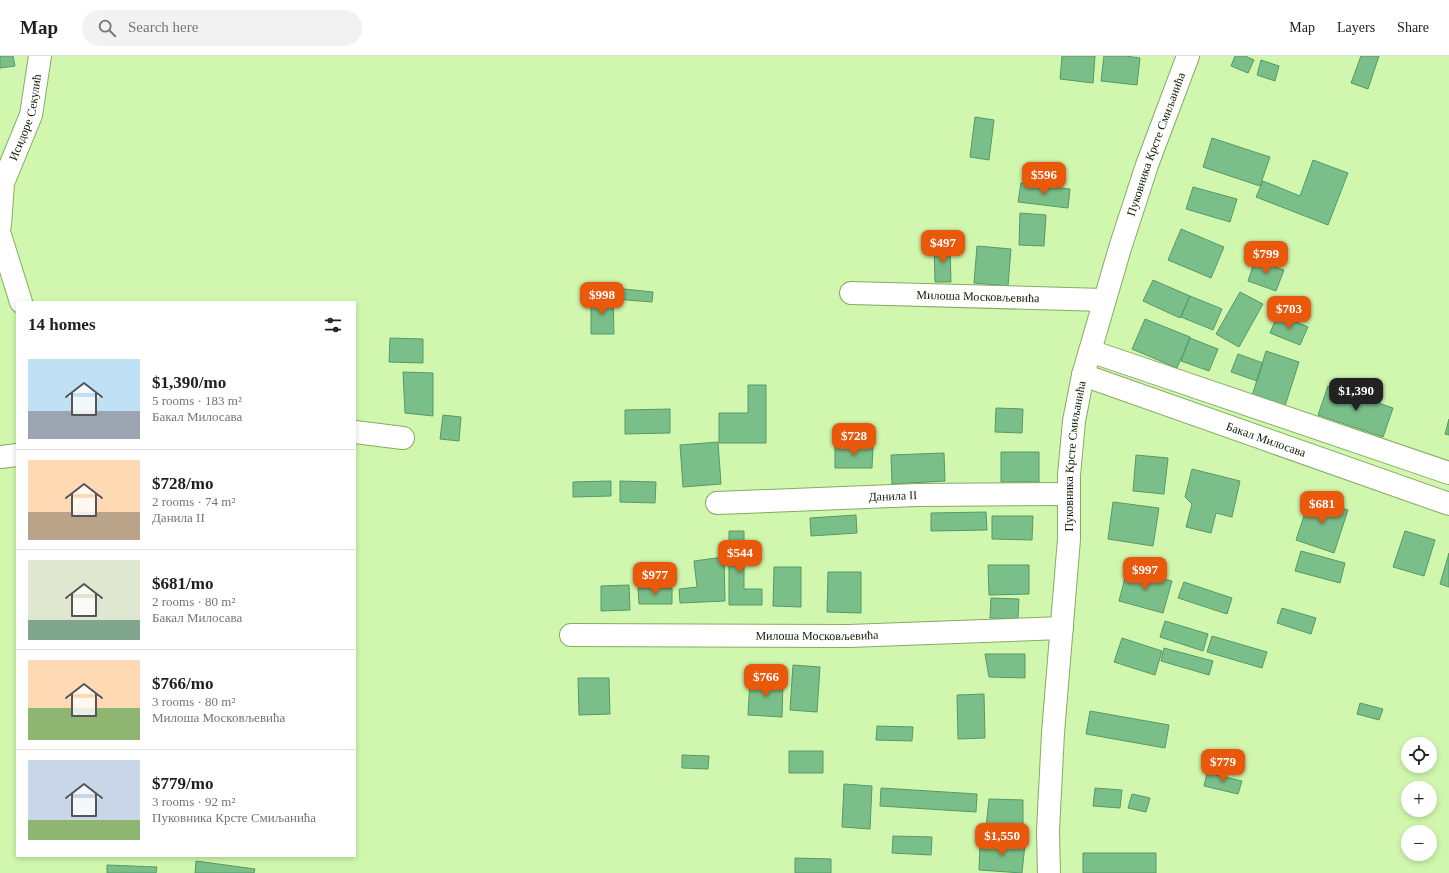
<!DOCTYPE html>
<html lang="en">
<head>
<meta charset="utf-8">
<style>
  body { margin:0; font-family:"Times New Roman",serif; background:#f2f2f2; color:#202124; height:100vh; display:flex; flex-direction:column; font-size:15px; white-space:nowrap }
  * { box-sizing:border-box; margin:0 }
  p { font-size:13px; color:#757577 }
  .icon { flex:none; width:22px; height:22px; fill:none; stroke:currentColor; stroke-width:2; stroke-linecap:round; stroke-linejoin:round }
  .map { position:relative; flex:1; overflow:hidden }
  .side { position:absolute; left:16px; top:245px; width:340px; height:556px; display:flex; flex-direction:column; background:#fff; border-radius:0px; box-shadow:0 2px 6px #0003 }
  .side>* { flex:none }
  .buttons { position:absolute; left:1401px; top:681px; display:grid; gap:8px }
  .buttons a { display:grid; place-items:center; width:36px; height:36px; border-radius:50%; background:#fff; box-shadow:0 2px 6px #0003; font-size:20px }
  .price { position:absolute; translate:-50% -34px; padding:0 9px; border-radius:8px; background:#ea580c; color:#fff; font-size:13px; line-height:26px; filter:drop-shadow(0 1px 2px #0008) }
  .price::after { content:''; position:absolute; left:50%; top:24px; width:12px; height:9px; margin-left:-6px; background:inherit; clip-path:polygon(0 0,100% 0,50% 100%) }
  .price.on { background:#222; color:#fff }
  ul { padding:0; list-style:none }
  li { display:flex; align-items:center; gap:12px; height:100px; padding:0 12px }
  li+li { border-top:1px solid #e0e0e0 }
  li span { display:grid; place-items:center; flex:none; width:112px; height:80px; border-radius:0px; color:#555 }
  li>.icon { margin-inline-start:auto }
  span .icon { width:48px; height:48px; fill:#fffc; stroke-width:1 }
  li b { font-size:17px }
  h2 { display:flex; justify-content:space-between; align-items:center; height:48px; padding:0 12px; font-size:17px }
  header { display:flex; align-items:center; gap:24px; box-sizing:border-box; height:56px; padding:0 20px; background:#fff; border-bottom:1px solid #e0e0e0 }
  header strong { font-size:19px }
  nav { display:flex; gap:22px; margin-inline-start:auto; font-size:14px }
  .search { width:280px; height:36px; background:#f2f2f2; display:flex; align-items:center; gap:10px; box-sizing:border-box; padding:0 14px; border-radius:22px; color:#757577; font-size:15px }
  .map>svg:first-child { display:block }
  .building { fill:#7abf8a; stroke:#569966 }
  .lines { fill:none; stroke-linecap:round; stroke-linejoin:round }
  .minor-casing { stroke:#87aa64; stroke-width:24 }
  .minor { stroke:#fff; stroke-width:22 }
  .labels { text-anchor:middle; stroke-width:3; stroke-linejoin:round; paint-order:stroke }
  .street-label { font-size:12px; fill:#0d1a01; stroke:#fff }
</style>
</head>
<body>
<header>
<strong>Map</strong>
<div class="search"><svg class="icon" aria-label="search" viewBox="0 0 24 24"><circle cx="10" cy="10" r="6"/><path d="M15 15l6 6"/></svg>Search here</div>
<nav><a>Map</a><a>Layers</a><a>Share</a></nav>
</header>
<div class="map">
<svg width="1449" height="817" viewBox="0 0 1449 817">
  <rect width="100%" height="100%" fill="#d1f7ae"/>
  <!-- building -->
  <path class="building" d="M0 0H13L15 10 0 12Z
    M1062 0H1095L1093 27 1060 23Z
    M1104 0H1126L1140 2 1137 29 1101 25Z
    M1235 0H1245L1254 4 1248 17 1231 10Z
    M1361 0H1379L1368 33 1351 27Z
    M1261 4 1279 10 1275 25 1257 19Z
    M975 61 994 64 989 104 970 101Z
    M1212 82 1270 101 1260 130 1203 111Z
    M1313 104 1348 117 1328 169 1256 141 1263 125 1300 140Z
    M1021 127 1070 133 1068 152 1018 146Z
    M1193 131 1237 143 1230 166 1186 153Z
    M1020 157 1046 159 1044 190 1019 189Z
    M1181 173 1224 191 1211 222 1168 204Z
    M950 189 951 226H935L934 190Z
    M977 190 1011 193 1008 230 974 227Z
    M1255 204 1284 214 1276 235 1248 225Z
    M1153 224 1190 240 1180 262 1143 245Z
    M614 232 653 236 652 246 614 243Z
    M1240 236 1263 248 1239 291 1216 278Z
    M1190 240 1222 253 1213 274 1181 261Z
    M613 242 614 278H591V243Z
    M1278 258 1308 271 1300 289 1270 277Z
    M1145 263 1190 281 1177 312 1132 293Z
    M390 282 423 283V307L389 306Z
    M1190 282 1218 293 1209 315 1181 305Z
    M1266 295 1299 306 1284 353 1251 343Z
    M1238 298 1263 307 1257 325 1231 316Z
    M403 316 433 317V360L405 357Z
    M748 329H766V387H719V357H748Z
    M1328 330 1393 352 1383 381 1318 359Z
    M996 352 1023 353 1022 377 995 376Z
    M670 353V377L625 378V354Z
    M443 359 461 361 459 385 440 383Z
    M1449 363V379L1445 378Z
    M718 386 721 428 683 431 680 389Z
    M835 391H873L872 412H835Z
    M1001 396H1039V426H1001Z
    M944 397 945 425 892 428 891 399Z
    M1136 399 1168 402 1164 438 1133 435Z
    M1192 413 1240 425 1232 461 1216 457 1211 477 1186 471 1192 448 1185 441Z
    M611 425V440L573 441V426Z
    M620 425 656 426 655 447 620 446Z
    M1310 442 1348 454 1334 497 1296 484Z
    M1113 446 1159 452 1153 490 1108 483Z
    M986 456 987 474 931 475V457Z
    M856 459 857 477 811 480 810 462Z
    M992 460H1033L1032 484 992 483Z
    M729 475H744V533H762V549H729Z
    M1405 475 1435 484 1424 520 1393 511Z
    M1301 495 1345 507 1340 527 1295 515Z
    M1449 497V531L1440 528Z
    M724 501 725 545 680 547 679 533 697 531 694 505Z
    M988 509H1029V538L989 539Z
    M774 511H801V551L773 550Z
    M1127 514 1172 525 1163 557 1119 545Z
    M828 516H861V557L827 556Z
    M1184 526 1232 542 1227 558 1178 542Z
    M629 529 630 554 601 555V530Z
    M638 532H672V548H639Z
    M991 542 1019 543 1018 563 990 562Z
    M1282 552 1316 562 1311 578 1277 567Z
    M1165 565 1208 578 1203 595 1160 581Z
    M1212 580 1267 596 1262 612 1207 596Z
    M1122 582 1162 595 1155 619 1114 606Z
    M1164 592 1213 605 1209 619 1161 605Z
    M985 598H1025V622L989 621Z
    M793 609 820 611 817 656 790 654Z
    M578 622H609L610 658 579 659Z
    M750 624 783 625 782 661 748 659Z
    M984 638 985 682 958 683 957 639Z
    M1360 647 1383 653 1379 664 1357 658Z
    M1090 655 1169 669 1165 692 1086 678Z
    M877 670 913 671 912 685 876 684Z
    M789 695H823V717H789Z
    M682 699 709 700 708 713 682 712Z
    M1207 717 1242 725 1238 738 1204 730Z
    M844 728 872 730 870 773 842 771Z
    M881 732 977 738 976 756 880 750Z
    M1095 732 1122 734 1120 752 1093 750Z
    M1132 738 1150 742 1146 756 1128 752Z
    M989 743 1023 744V772H986Z
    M893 780 932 781 931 799 892 797Z
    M980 787 1025 788 1022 817 979 814Z
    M1083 797H1156V817H1083Z
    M795 802 831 803V817H795Z
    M196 805 255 813 254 817H195Z
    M107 809 157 811 156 817H107Z"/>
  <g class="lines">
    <!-- minor casing -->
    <g class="minor-casing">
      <g id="minor">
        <path id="s1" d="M0 169 3 127 31 59 40 0"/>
        <path d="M0 179 21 246"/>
        <path id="s2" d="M851 237 1104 244"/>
        <path d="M1090 295 1449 417"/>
        <path id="s3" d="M1083 319 1449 448"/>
        <path d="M355 376 403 382"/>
        <path d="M0 401 17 399"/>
        <path id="s4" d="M717 447 917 439 1069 438"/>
        <path id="s5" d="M571 579 849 580 1062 572"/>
        <path id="s6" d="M1049 817 1048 775 1053 677 1069 483V419L1074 365 1083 319 1120 192 1147 109 1188 0"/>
      </g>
    </g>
    <!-- minor -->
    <use href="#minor" class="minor"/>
  </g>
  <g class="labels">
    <!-- street labels -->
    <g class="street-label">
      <text dy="4" stroke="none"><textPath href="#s1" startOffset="112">Исидоре Секулић</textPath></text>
      <text dy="4" stroke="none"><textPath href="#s6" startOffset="742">Пуковника Крсте Смиљанића</textPath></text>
      <text dy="4" stroke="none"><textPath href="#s2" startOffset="127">Милоша Московљевића</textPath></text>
      <text dy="4" stroke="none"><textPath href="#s3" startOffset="194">Бакал Милосава</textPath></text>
      <text dy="4" stroke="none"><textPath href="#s6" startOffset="418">Пуковника Крсте Смиљанића</textPath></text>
      <text dy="4" stroke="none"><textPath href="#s4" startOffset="176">Данила II</textPath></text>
      <text dy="4" stroke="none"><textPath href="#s5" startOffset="246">Милоша Московљевића</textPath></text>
    </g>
  </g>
</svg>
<div class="buttons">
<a><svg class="icon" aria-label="locate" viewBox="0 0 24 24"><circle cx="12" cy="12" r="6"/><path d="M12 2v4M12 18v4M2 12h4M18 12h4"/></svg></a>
<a>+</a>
<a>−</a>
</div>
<b class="price" style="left:1044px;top:140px">$596</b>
<b class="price" style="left:943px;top:208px">$497</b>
<b class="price" style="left:1266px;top:219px">$799</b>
<b class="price" style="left:602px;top:260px">$998</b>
<b class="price" style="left:1289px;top:274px">$703</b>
<b class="price on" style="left:1356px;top:356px">$1,390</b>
<b class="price" style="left:854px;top:401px">$728</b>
<b class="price" style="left:1322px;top:469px">$681</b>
<b class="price" style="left:740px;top:518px">$544</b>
<b class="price" style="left:1145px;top:535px">$997</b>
<b class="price" style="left:655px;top:540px">$977</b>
<b class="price" style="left:766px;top:642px">$766</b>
<b class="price" style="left:1223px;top:727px">$779</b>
<b class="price" style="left:1002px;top:801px">$1,550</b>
<section class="side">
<h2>14 homes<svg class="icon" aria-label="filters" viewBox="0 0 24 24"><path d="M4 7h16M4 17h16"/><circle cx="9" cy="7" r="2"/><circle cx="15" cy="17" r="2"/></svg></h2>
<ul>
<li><span style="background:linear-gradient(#bfe0f5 65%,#9aa5b1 0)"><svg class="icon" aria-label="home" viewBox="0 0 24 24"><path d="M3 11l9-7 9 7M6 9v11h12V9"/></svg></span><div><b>$1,390/mo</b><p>5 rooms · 183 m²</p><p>Бакал Милосава</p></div></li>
<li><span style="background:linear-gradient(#ffd9b3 65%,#b9a48a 0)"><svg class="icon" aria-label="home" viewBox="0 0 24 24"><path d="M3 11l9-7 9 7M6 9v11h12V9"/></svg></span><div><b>$728/mo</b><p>2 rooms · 74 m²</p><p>Данила II</p></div></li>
<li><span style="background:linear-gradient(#dfe7d0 75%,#7fa58c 0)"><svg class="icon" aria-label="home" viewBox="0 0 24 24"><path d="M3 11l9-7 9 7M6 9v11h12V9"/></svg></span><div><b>$681/mo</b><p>2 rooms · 80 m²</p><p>Бакал Милосава</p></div></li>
<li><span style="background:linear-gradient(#ffd9b3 60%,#8fb573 0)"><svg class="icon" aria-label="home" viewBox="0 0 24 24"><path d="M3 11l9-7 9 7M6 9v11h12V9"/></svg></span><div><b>$766/mo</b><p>3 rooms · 80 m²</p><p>Милоша Московљевића</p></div></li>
<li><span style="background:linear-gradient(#c9d6e8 75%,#8fb573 0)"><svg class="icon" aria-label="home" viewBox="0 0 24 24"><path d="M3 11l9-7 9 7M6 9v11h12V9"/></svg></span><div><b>$779/mo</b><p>3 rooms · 92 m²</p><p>Пуковника Крсте Смиљанића</p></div></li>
</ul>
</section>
</div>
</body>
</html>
